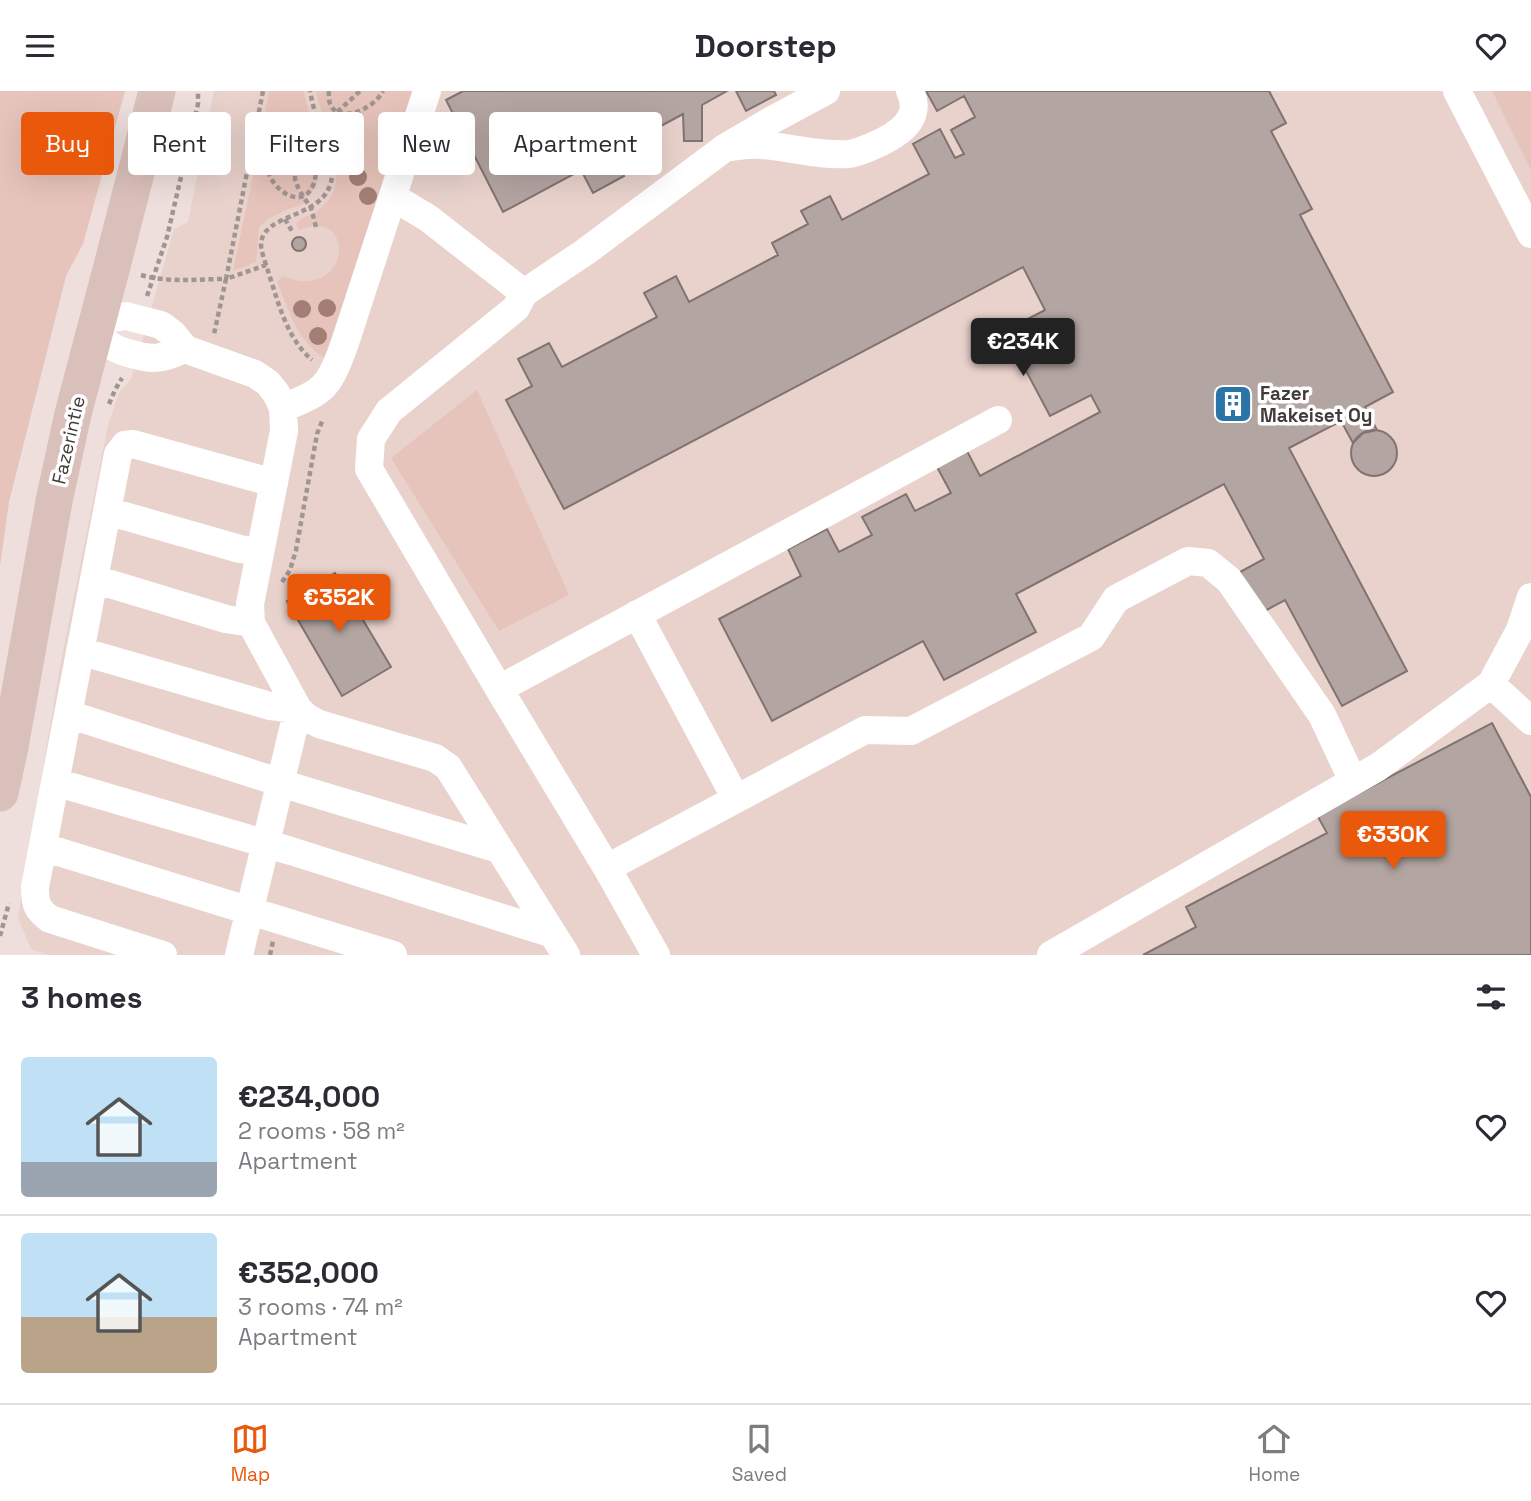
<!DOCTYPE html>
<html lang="en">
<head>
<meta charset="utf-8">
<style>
  body { margin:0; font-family:"Space Grotesk",sans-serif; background:#f7f7f7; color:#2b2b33; height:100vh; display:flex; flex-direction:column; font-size:26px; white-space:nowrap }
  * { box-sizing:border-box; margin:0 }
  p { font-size:23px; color:#7c7c81 }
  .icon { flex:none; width:38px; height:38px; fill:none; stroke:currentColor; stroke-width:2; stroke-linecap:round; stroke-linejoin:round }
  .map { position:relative; height:864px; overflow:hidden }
  .panel { display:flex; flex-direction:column; background:#fff; flex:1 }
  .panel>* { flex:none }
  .hud { position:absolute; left:21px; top:21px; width:700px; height:63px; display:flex; gap:14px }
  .price { position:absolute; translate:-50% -60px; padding:0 16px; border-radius:7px; background:#ea580c; color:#fff; font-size:23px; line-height:46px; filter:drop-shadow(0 2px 4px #0008) }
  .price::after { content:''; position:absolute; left:50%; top:42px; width:21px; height:16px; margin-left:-10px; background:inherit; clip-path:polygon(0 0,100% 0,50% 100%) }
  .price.on { background:#222; color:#fff }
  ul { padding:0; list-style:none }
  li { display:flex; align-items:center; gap:21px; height:175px; padding:0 21px }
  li+li { border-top:2px solid #e1e1e2 }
  li span { display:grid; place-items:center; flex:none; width:196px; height:140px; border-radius:7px; color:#555 }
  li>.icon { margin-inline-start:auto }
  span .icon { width:84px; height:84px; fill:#fffc; stroke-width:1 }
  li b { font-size:30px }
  h2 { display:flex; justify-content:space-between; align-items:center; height:84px; padding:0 21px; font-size:30px }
  .tag { padding:0 24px; border-radius:7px; background:#fff; box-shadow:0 7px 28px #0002; font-size:24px; line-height:63px }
  .tag.on { background:#ea580c; color:#fff }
  header { display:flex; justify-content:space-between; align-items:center; height:91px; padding:0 21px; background:#fff; font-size:32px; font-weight:600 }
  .dock { display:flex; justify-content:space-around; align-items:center; height:98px; border-top:2px solid #e1e1e2; background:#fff; font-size:19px; color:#7c7c81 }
  .dock a { display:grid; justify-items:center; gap:4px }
  .dock .on { color:#ea580c }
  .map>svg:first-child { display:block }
  .built { fill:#e9d2cc }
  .green { fill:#e7c4bb }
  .building { fill:#b3a5a2; stroke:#817370; stroke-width:2 }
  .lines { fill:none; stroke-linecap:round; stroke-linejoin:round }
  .path { stroke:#a09592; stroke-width:4.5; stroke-dasharray:5 3.5; stroke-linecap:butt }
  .minor { stroke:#fff; stroke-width:28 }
  .major { stroke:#dac0ba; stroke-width:37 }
  .tree { fill:#a47e76 }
  .labels { text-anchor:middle; stroke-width:7; stroke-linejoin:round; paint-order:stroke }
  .poi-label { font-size:19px; font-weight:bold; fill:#413b39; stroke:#fff; text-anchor:start }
  .street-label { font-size:19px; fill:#413b39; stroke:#fff }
</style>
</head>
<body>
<header><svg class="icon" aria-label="menu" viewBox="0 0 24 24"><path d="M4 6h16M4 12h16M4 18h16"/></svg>Doorstep<svg class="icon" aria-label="heart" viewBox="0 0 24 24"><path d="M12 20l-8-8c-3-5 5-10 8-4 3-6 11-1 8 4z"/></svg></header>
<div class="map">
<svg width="1531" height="864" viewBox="0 0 1531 864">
  <rect width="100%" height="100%" fill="#eedfdc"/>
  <!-- built -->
  <path class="built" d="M214 0H1492L1531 80V864H49L31 858 18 827 60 576 108 334 119 302 131 288 174 138 188 131Z"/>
  <!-- green -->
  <path class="green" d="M0 0H125L83 153 66 185 9 411 0 475Z
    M269 0H304L312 39 320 59 319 62 313 65C319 82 321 97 304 108L306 112C290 118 271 123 259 136L256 171 233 180 260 51Z
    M316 0H415L324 267C297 249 290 222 278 193V190L283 185C289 187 294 189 299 190 353 195 352 117 299 139L296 133C300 126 307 126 314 122 320 119 326 112 330 107 349 79 321 30 316 0Z
    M1492 0H1531V80Z
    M477 299 569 504 499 540 391 367Z"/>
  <!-- building -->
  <path class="building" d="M463 0H727L702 14V50H684L683 23 611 62 624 85 593 102 581 79 503 121 446 9Z
    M736 0H774L776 4 746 20Z
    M926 0H1269L1286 32 1271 40 1312 118 1300 124 1393 301 1365 316 1377 339 1363 342 1353 352 1341 330 1289 357 1407 580 1342 615 1285 509 1261 522 1240 481 1264 468 1224 393 1016 503 1036 541 944 589 923 550 772 630 719 528 801 485 788 458 827 438 839 461 872 444 862 426 906 403 915 420 951 402 937 376 967 360 980 385 1100 321 1091 304 1050 325 1005 240 1045 219 1023 176 564 418 506 309 532 295 518 268 549 252 562 276 657 226 644 202 676 185 689 211 778 164 772 152 808 133 801 120 830 105 842 129 929 83 913 53 940 38 955 67 964 63 951 39 975 26 964 5 937 20Z
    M292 153a7 7 0 1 1 14 0a7 7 0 1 1-14 0Z
    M1351 362a23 23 0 1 1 46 0a23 23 0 1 1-46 0Z
    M335 482 391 576 342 605 287 510Z
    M1492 632 1531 706V864H1143L1196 836 1186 816 1327 742 1317 724Z"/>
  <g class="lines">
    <!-- path -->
    <path class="path" d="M263 0 226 188 266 174C277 206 285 246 312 269
      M329 0C325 37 371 23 383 0
      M284 49C303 51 321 72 314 92 299 135 237 69 284 49Z
      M312 72 329 66
      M285 128 293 142
      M316 136 311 117 299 99 295 88V78L298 67 306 50 360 0
      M266 174C264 167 261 160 261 153 263 120 328 129 332 85 333 73 327 59 323 48 318 32 313 16 310 0
      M141 184C169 192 197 188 226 188L214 243
      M147 205 167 146 198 13V0
      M109 313 115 299 122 287
      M282 491 290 479 296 459 317 343 323 328
      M0 845 9 812
      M270 864 273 850"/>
    <!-- minor -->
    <path class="minor" d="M1457 0 1531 143
      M729 56C739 55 751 53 761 54 790 56 819 65 848 63 857 62 865 58 873 55 896 45 924 29 910 0
      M393 106 428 127 524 202
      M185 258C175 262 164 267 153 267 140 266 114 260 105 250 102 246 99 241 96 236L112 227 126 225 161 234 173 243 185 258 255 283 268 292 276 302 283 317 284 340 250 513 251 532 298 618 306 626 319 633 435 667 448 676 566 864
      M283 317C325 300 328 297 344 255L427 0
      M107 420 240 458 260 461
      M94 488 226 528 251 532
      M637 523 736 708
      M80 560 270 615 298 618
      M1491 593 1531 630
      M499 598 998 329
      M68 623 303 699 499 758
      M55 691 291 760 553 843
      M43 756 393 864
      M607 777 865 639 911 640 1091 546 1116 508 1188 470 1208 472 1229 489 1322 624 1353 690
      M163 864 50 828C36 818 35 812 35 796L118 363 125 354 133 353 274 392
      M239 864 298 618
      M656 864 607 777 499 598 369 378 371 348 389 320 516 217 524 202 585 161 726 56 772 29 826 0
      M1051 864 1378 676 1491 593 1520 539 1531 506"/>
    <!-- major -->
    <path class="major" d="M0 702 10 656 54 410 73 323 112 175 157 0"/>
  </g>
  <!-- trees -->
  <g class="tree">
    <circle cx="344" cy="52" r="9"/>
    <circle cx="358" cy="86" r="9"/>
    <circle cx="368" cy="105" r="9"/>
    <circle cx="327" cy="217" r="9"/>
    <circle cx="302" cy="218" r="9"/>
    <circle cx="318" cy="245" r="9"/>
  </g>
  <!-- icons -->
  <defs>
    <g id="building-square" transform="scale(2.0125)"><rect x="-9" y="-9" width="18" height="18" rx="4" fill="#2b74a8" stroke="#fff"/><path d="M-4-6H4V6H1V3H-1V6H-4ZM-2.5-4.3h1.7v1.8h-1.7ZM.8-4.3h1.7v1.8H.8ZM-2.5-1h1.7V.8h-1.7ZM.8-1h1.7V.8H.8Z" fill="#fff"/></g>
  </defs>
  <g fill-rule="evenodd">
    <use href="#building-square" x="1233" y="313"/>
  </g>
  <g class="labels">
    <!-- poi labels -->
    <g class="poi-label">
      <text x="1260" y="309">Fazer<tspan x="1260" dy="22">Makeiset Oy</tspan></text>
    </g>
    <!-- street labels -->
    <g class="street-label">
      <text transform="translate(68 349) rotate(-77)" y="7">Fazerintie</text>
    </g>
  </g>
</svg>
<b class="price on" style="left:1023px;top:287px">€234K</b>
<b class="price" style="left:339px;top:543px">€352K</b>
<b class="price" style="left:1393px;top:780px">€330K</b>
<div class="hud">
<a class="tag on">Buy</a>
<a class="tag">Rent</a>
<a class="tag">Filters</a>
<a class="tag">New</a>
<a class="tag">Apartment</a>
</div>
</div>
<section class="panel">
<h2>3 homes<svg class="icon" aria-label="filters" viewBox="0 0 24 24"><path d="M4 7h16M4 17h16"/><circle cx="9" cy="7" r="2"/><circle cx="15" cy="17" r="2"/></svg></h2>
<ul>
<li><span style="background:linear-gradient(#bfe0f5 75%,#9aa5b1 0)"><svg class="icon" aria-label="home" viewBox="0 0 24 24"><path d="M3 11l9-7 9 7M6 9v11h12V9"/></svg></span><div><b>€234,000</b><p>2 rooms · 58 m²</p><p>Apartment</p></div><svg class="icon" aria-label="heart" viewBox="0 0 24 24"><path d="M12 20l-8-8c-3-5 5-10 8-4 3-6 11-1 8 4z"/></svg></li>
<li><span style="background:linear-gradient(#bfe0f5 60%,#b9a48a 0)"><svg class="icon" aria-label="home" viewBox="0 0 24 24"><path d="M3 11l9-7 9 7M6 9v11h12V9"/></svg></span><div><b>€352,000</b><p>3 rooms · 74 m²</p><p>Apartment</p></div><svg class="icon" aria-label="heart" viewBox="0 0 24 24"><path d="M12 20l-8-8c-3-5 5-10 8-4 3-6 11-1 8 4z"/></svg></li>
</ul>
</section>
<nav class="dock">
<a class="on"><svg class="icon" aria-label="map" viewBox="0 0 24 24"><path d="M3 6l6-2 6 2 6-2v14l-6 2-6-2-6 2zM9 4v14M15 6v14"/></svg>Map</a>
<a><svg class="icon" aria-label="saved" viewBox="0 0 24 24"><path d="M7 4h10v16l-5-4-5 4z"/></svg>Saved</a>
<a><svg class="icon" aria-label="home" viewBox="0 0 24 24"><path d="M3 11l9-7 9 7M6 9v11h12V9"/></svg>Home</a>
</nav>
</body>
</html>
